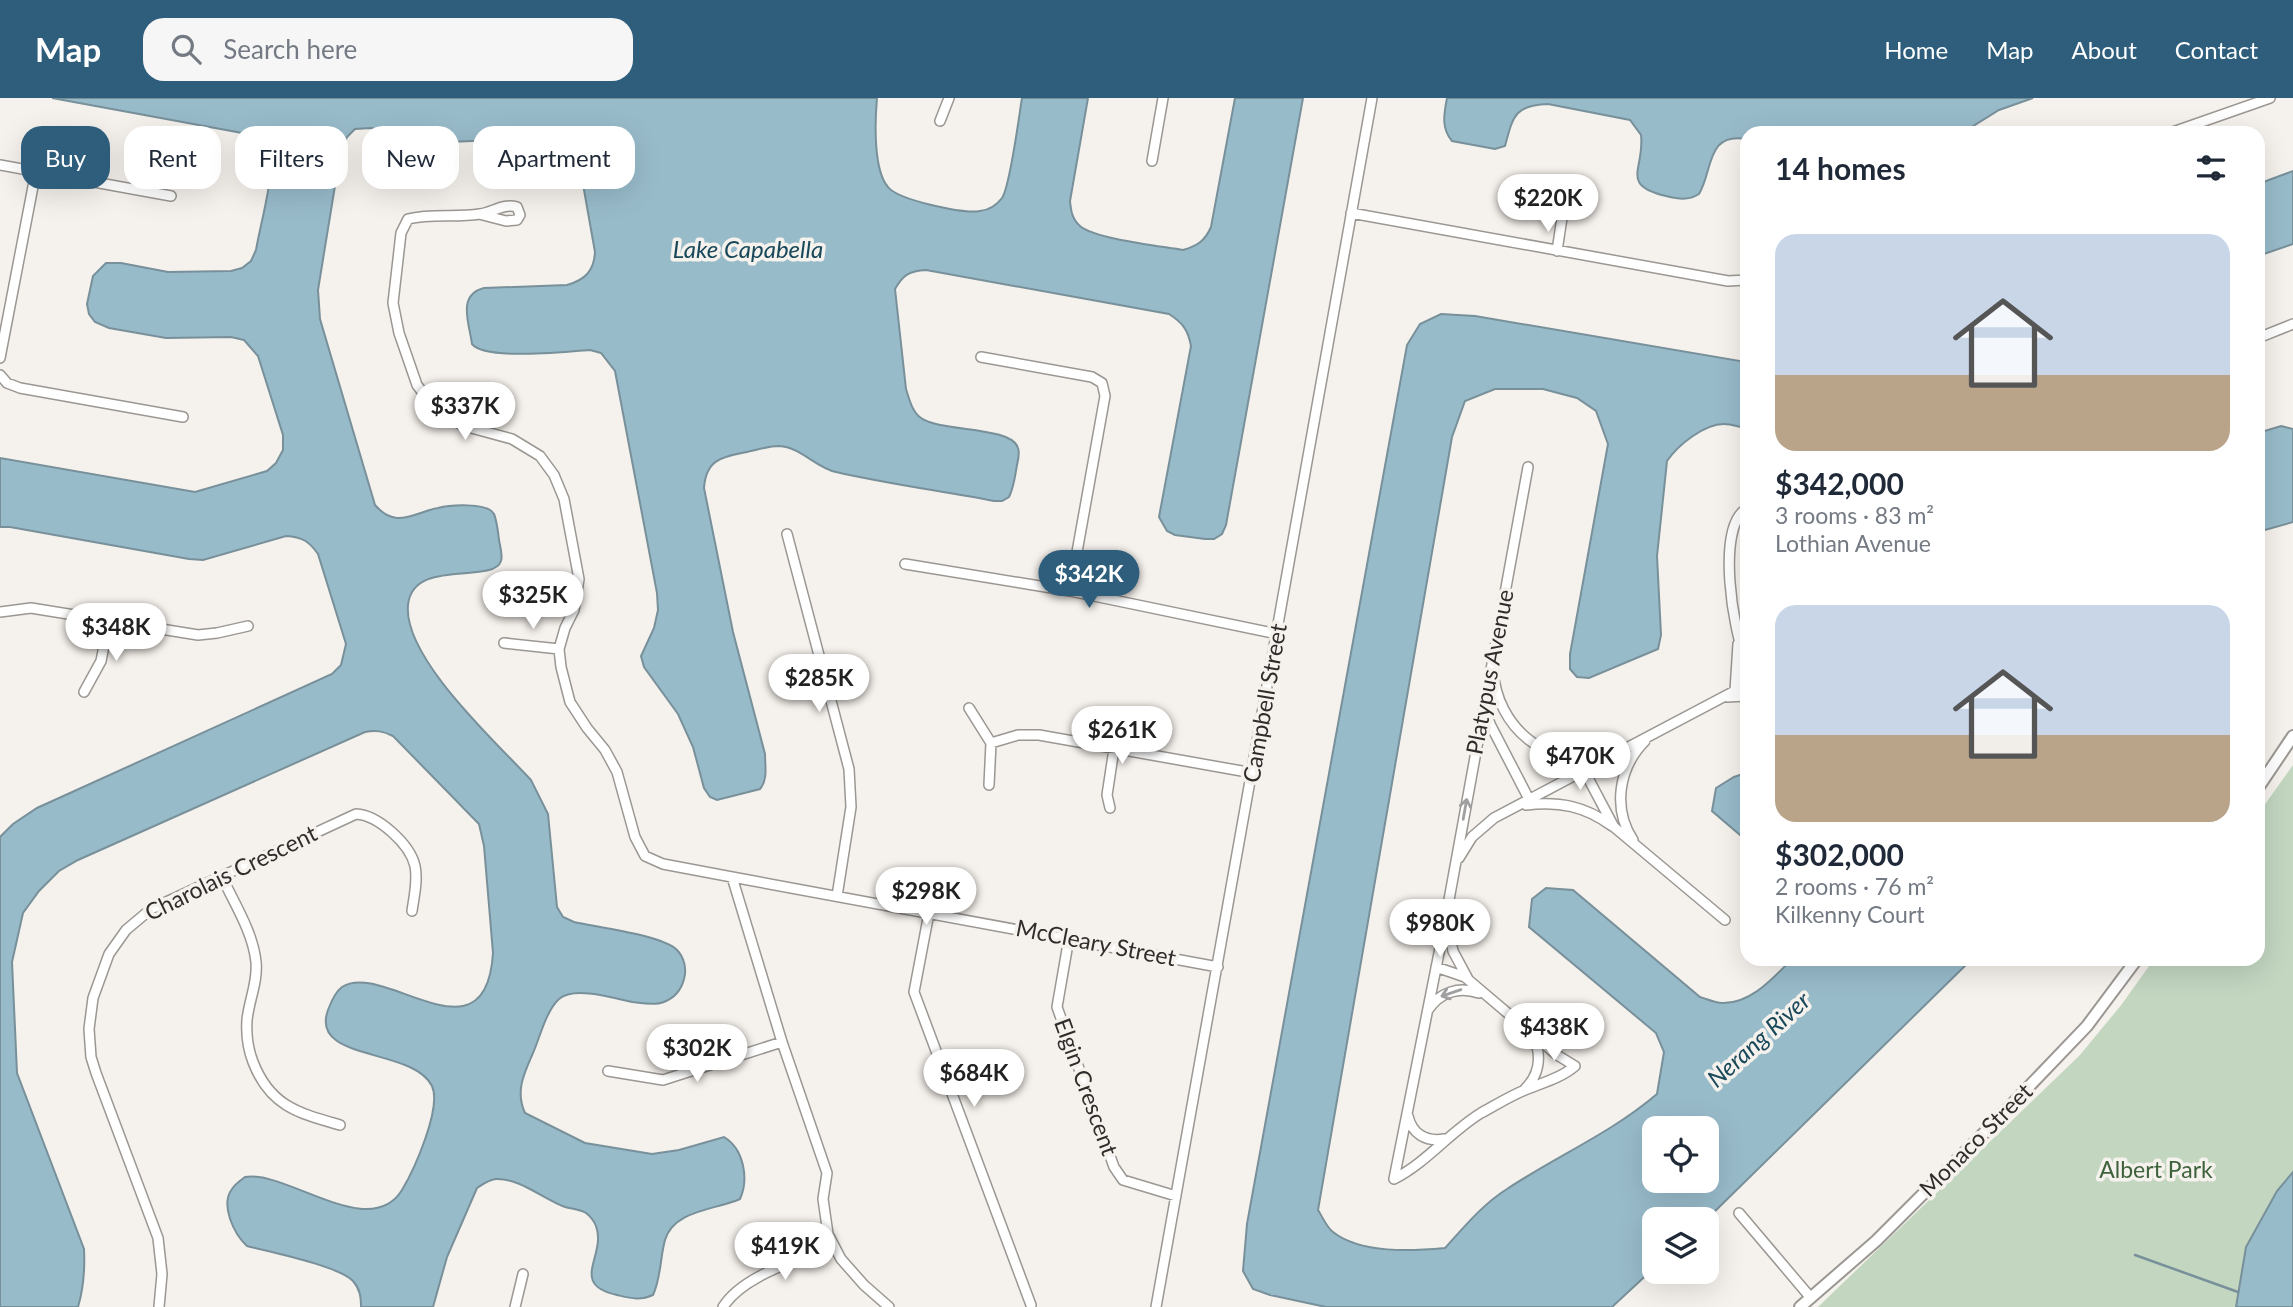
<!DOCTYPE html>
<html lang="en">
<head>
<meta charset="utf-8">
<style>
  body { margin:0; font-family:Lato,sans-serif; background:#f6f6f7; color:#1f2937; height:100vh; display:flex; flex-direction:column; font-size:26px; white-space:nowrap }
  * { box-sizing:border-box; margin:0 }
  p { font-size:23px; color:#747a83 }
  .icon { flex:none; width:38px; height:38px; fill:none; stroke:currentColor; stroke-width:2; stroke-linecap:round; stroke-linejoin:round }
  .map { position:relative; flex:1; overflow:hidden }
  .drawer { position:absolute; left:1740px; top:28px; width:525px; height:840px; display:flex; flex-direction:column; background:#fff; border-radius:21px; box-shadow:0 7px 28px #0002 }
  .drawer>* { flex:none }
  .hud { position:absolute; left:21px; top:28px; width:665px; height:63px; display:flex; gap:14px }
  .tools { position:absolute; left:1642px; top:1018px; display:grid; gap:14px }
  .tools a { display:grid; place-items:center; width:77px; height:77px; border-radius:14px; background:#fff; box-shadow:0 7px 28px #0002; font-size:35px }
  .price { position:absolute; translate:-50% -60px; padding:0 16px; border-radius:24px; background:#fff; color:#222; font-size:23px; line-height:46px; filter:drop-shadow(0 2px 4px #0008) }
  .price::after { content:''; position:absolute; left:50%; top:42px; width:21px; height:16px; margin-left:-10px; background:inherit; clip-path:polygon(0 0,100% 0,50% 100%) }
  .price.selected { background:#2e5e7c; color:#fff }
  ul { padding:0; list-style:none }
  li { display:grid; align-content:center; gap:14px; height:371px; padding:0 35px }
  li span { display:grid; place-items:center; height:217px; border-radius:21px; color:#555 }
  li>.icon { margin-inline-start:auto }
  span .icon { width:126px; height:126px; fill:#fffc; stroke-width:1 }
  li b { font-size:30px }
  h2 { display:flex; justify-content:space-between; align-items:center; height:84px; padding:0 35px; font-size:30px }
  .tag { padding:0 24px; border-radius:21px; background:#fff; box-shadow:0 7px 28px #0002; font-size:24px; line-height:63px }
  .tag.selected { background:#2e5e7c; color:#fff }
  header { display:flex; align-items:center; gap:42px; box-sizing:border-box; height:98px; padding:0 35px; background:#2e5e7c; color:#fff }
  header strong { font-size:33px }
  nav { display:flex; gap:38px; margin-inline-start:auto; font-size:24px }
  .search { width:490px; height:63px; background:#f6f6f7; display:flex; align-items:center; gap:18px; box-sizing:border-box; padding:0 24px; border-radius:21px; color:#747a83; font-size:26px }
  .map>svg:first-child { display:block }
  .green { fill:#c2d6c0 }
  .water { fill:#98bbca; stroke:#78909a; stroke-width:2; fill-rule:evenodd }
  .lines { fill:none; stroke-linecap:round; stroke-linejoin:round }
  .stream { stroke:#78909a; stroke-width:2.5 }
  .minor-casing { stroke:#9b9792; stroke-width:12 }
  .tertiary-casing { stroke:#9b9792; stroke-width:14 }
  .minor { stroke:#fff; stroke-width:9 }
  .tertiary { stroke:#fff; stroke-width:10 }
  .oneway { stroke:#a1a0a0 }
  .labels { text-anchor:middle; stroke-width:7; stroke-linejoin:round; paint-order:stroke }
  .street-label { font-size:23px; fill:#2f2d2b; stroke:#f5f1ec }
  .park-label { font-size:23px; fill:#3e623c; stroke:#f5f1ec }
  .water-label { font-size:24px; font-style:italic; fill:#18485a; stroke:#f5f1ec }
</style>
</head>
<body>
<header>
<strong>Map</strong>
<div class="search"><svg class="icon" aria-label="search" viewBox="0 0 24 24"><circle cx="10" cy="10" r="6"/><path d="M15 15l6 6"/></svg>Search here</div>
<nav><a>Home</a><a>Map</a><a>About</a><a>Contact</a></nav>
</header>
<div class="map">
<svg width="2293" height="1209" viewBox="0 0 2293 1209">
  <rect width="100%" height="100%" fill="#f5f1ec"/>
  <!-- green -->
  <path class="green" d="M2293 667V1209H1818L2080 957 2122 906 2154 861H2258V716Z"/>
  <!-- water -->
  <path class="water" d="M52 0H877C875 22 873 72 888 89 898 102 963 116 980 113 989 112 996 108 1002 100 1010 89 1019 18 1022 0H1088L1070 103C1071 113 1072 121 1080 128 1095 141 1160 148 1183 152 1197 148 1205 143 1211 129L1235 0H1303L1226 427 1222 436 1214 441H1205L1175 437 1167 433 1159 419 1191 248C1188 232 1183 225 1169 216L926 172C909 173 903 177 895 191L906 291C909 300 912 314 921 320 940 334 1012 328 1018 350 1020 355 1018 362 1017 367 1015 378 1014 389 1009 399L1002 403H994C942 393 888 386 836 374 816 370 801 349 779 348 768 348 757 352 747 354 722 359 706 361 704 390L733 534 765 656C765 668 768 682 760 691L717 702 710 699 704 690 693 649 678 616 644 569 641 558 654 530 658 512 657 495 615 273 601 255 590 252C567 253 486 263 472 246 469 224 457 197 484 190L567 187C585 182 594 173 595 154L578 58C570 47 563 42 549 40L448 44 371 30 355 31 347 39 341 51 318 192 320 221 375 407C381 414 387 419 397 420 410 421 425 412 438 410 449 407 488 404 494 416 497 423 498 434 499 442 500 448 503 457 501 463 493 487 413 459 408 507 403 560 497 645 531 682L548 716 557 809 563 819 574 824C596 829 662 837 677 852 684 859 687 871 684 881 681 893 674 900 664 904 654 908 642 905 632 904 614 900 574 888 559 901 546 913 540 939 533 955 524 976 515 993 525 1015L585 1045 652 1056 679 1052 724 1039C744 1051 749 1081 740 1101 715 1112 674 1112 665 1142 660 1160 661 1180 653 1197 640 1203 630 1200 617 1197 568 1186 607 1158 596 1128 594 1123 590 1118 586 1115 579 1111 572 1111 565 1109 543 1101 520 1080 496 1081 488 1082 483 1086 477 1090L447 1159 433 1209H361C361 1199 360 1191 353 1183 339 1168 270 1154 247 1148 234 1136 220 1107 232 1091 235 1086 241 1082 245 1079 287 1072 370 1144 402 1092 414 1072 442 1010 432 988 413 949 309 964 328 912 331 904 335 894 342 889 383 862 486 969 493 855L484 748 479 726 393 638C383 633 376 632 365 634L78 762 59 773 39 793 23 815 12 864 17 975 84 1151C85 1172 84 1189 78 1209H0V739L13 726 37 710 332 576 341 567 346 546 318 456C309 443 302 439 286 438L203 462 189 461 10 429H0V360L195 394 267 373 276 365 283 352V337L258 258 244 242 231 239 166 240 109 230 95 224 89 216 87 206 93 178 106 165H121L168 174 231 173 242 170 251 163 256 152C260 128 274 79 270 58 268 48 261 42 253 37Z
    M1447 0H2033L1999 12 1962 35H1746V41C1706 34 1713 73 1699 96 1688 103 1678 101 1666 98 1619 87 1645 71 1641 37L1630 22 1548 6C1514 7 1513 19 1505 48L1495 51 1452 43C1441 30 1444 16 1447 0Z
    M2293 73V146L2258 158V86Z
    M1441 216 1475 218 1746 264V330C1739 329 1731 326 1724 326 1704 326 1678 347 1667 363L1657 458 1661 537 1658 551 1589 580 1577 579 1570 571V556L1608 346 1596 313 1577 300 1543 291H1495L1465 303 1452 339 1318 1112C1322 1118 1327 1130 1333 1134 1361 1156 1412 1153 1445 1150 1464 1129 1483 1106 1507 1091 1558 1057 1610 1036 1657 996L1664 954 1656 935 1529 829 1532 801 1546 790 1573 792 1700 899C1707 901 1715 905 1722 905 1751 906 1773 880 1792 861H1972L1706 1122H1654V1170L1612 1209H1326L1270 1197 1253 1191 1243 1173 1247 1126 1407 247 1420 226ZM1654 1031H1706V1083H1654Z
    M2281 328 2293 331V424L2258 434V335Z
    M1746 675V742L1712 713 1716 690 1734 679Z
    M2293 1074V1209H2236L2246 1149 2277 1093Z"/>
  <g class="lines">
    <!-- stream -->
    <path class="stream" d="M2135 1157 2238 1194"/>
    <!-- minor casing -->
    <g class="minor-casing">
      <path id="minor" d="M940 23 949 0
        M2170 35 2270 0
        M1152 63 1163 0
        M0 67 171 98
        M1351 115 1728 183 1746 182
        M479 116 506 123 517 122 520 117 517 109C504 105 493 114 480 116 456 120 432 115 408 121L401 135 393 205 399 235 417 287 436 312 464 328 512 341 540 358 554 377 564 401 579 481 574 512 565 530 559 551 561 569 570 604 587 630 605 652 617 674 635 739 645 758 663 766 732 779 1218 869
        M1557 153 1566 93
        M2258 240 2293 226
        M981 259 1092 279 1102 285 1105 298 1070 493
        M0 260 36 73
        M0 277 7 285 20 290 183 319
        M1746 411C1716 430 1733 534 1746 562
        M787 436 849 671 851 709 837 798
        M905 466 1070 493 1277 536
        M0 514 31 510 198 537 217 535 248 528
        M504 545 559 551
        M1493 572C1497 630 1546 670 1604 659
        M1735 593 1738 546
        M84 594 101 563 109 523
        M1727 599 1746 598
        M969 610 991 645 989 687
        M1485 610 1490 626 1531 705
        M991 645 1018 637H1039L1253 675
        M1578 661 1614 729 1725 822
        M1526 707C1559 703 1585 708 1612 728
        M1110 710 1107 697 1114 651
        M1633 742C1612 710 1619 669 1645 643
        M1459 760 1472 739 1494 720 1746 587
        M222 779C234 805 253 834 256 864 258 884 249 902 247 922 246 937 248 951 253 964 270 1008 298 1015 340 1027
        M732 779 782 944 827 1075 823 1101 828 1136 841 1161 864 1187 889 1209
        M929 815 914 894 1031 1207
        M1448 829 1453 853 1468 881
        M1069 840 1057 909 1114 1069 1123 1082 1176 1098
        M1428 912C1440 894 1459 888 1479 895
        M608 973 663 982 782 944
        M1525 991C1539 977 1542 959 1534 940
        M1408 1018C1412 1036 1426 1044 1444 1041
        M1394 1081 1442 840 1528 369
        M1394 1081C1426 1065 1450 1034 1481 1015 1496 1007 1510 998 1525 992 1542 985 1561 980 1575 968L1557 957 1465 879 1436 869
        M1739 1115 1811 1200
        M159 1209 162 1176 158 1140 96 975 91 959 89 931 93 900 109 856 126 832 151 811 356 716C378 717 410 746 415 768 418 782 414 799 412 813
        M515 1209 523 1176
        M723 1209C743 1177 799 1162 833 1147
        M1156 1209 1372 0"/>
    </g>
    <!-- tertiary casing -->
    <g class="tertiary-casing">
      <path id="tertiary" d="M2258 690 2293 638
        M1800 1209 1876 1143 1994 1025 2087 928 2137 861"/>
    </g>
    <!-- minor -->
    <use href="#minor" class="minor"/>
    <!-- tertiary -->
    <use href="#tertiary" class="tertiary"/>
  </g>
  <!-- one-way arrows -->
  <defs><path id="oneway-shaft" d="M-6 0H5M1.5-3L5.5 0L1.5 3" fill="none" stroke-width="1.6" stroke-linecap="round" stroke-linejoin="round" transform="scale(1.75)"/></defs>
  <g class="oneway">
    <use href="#oneway-shaft" transform="translate(1465 711) rotate(-80)"/>
    <use href="#oneway-shaft" transform="translate(1451 895) rotate(161)"/>
  </g>
  <g class="labels">
    <!-- street labels -->
    <g class="street-label">
      <text transform="translate(1490 574) rotate(-79)" y="8">Platypus Avenue</text>
      <text transform="translate(1265 605) rotate(-80)" y="8">Campbell Street</text>
      <text transform="translate(231 775) rotate(-26)" y="8">Charolais Crescent</text>
      <text transform="translate(1096 845) rotate(11)" y="8">McCleary Street</text>
      <text transform="translate(1086 989) rotate(70)" y="8">Elgin Crescent</text>
      <text transform="translate(1976 1042) rotate(-45)" y="8">Monaco Street</text>
    </g>
    <!-- park labels -->
    <g class="park-label">
      <text x="2156" y="1080">Albert Park</text>
    </g>
    <!-- water labels -->
    <g class="water-label">
      <text x="748" y="160">Lake Capabella</text>
      <text transform="translate(1759 942) rotate(-42)" y="8">Nerang River</text>
    </g>
  </g>
</svg>
<div class="tools">
<a><svg class="icon" aria-label="locate" viewBox="0 0 24 24"><circle cx="12" cy="12" r="6"/><path d="M12 2v4M12 18v4M2 12h4M18 12h4"/></svg></a>
<a><svg class="icon" aria-label="layers" viewBox="0 0 24 24"><path d="M12 4l9 5-9 5-9-5zM3 14l9 5 9-5"/></svg></a>
</div>
<b class="price" style="left:1548px;top:136px">$220K</b>
<b class="price" style="left:465px;top:344px">$337K</b>
<b class="price selected" style="left:1089px;top:512px">$342K</b>
<b class="price" style="left:533px;top:533px">$325K</b>
<b class="price" style="left:116px;top:565px">$348K</b>
<b class="price" style="left:819px;top:616px">$285K</b>
<b class="price" style="left:1122px;top:668px">$261K</b>
<b class="price" style="left:1580px;top:694px">$470K</b>
<b class="price" style="left:926px;top:829px">$298K</b>
<b class="price" style="left:1440px;top:861px">$980K</b>
<b class="price" style="left:1554px;top:965px">$438K</b>
<b class="price" style="left:697px;top:986px">$302K</b>
<b class="price" style="left:974px;top:1011px">$684K</b>
<b class="price" style="left:785px;top:1184px">$419K</b>
<div class="hud">
<a class="tag selected">Buy</a>
<a class="tag">Rent</a>
<a class="tag">Filters</a>
<a class="tag">New</a>
<a class="tag">Apartment</a>
</div>
<section class="drawer">
<h2>14 homes<svg class="icon" aria-label="filters" viewBox="0 0 24 24"><path d="M4 7h16M4 17h16"/><circle cx="9" cy="7" r="2"/><circle cx="15" cy="17" r="2"/></svg></h2>
<ul>
<li><span style="background:linear-gradient(#c9d6e8 65%,#b9a48a 0)"><svg class="icon" aria-label="home" viewBox="0 0 24 24"><path d="M3 11l9-7 9 7M6 9v11h12V9"/></svg></span><div><b>$342,000</b><p>3 rooms · 83 m²</p><p>Lothian Avenue</p></div></li>
<li><span style="background:linear-gradient(#c9d6e8 60%,#b9a48a 0)"><svg class="icon" aria-label="home" viewBox="0 0 24 24"><path d="M3 11l9-7 9 7M6 9v11h12V9"/></svg></span><div><b>$302,000</b><p>2 rooms · 76 m²</p><p>Kilkenny Court</p></div></li>
</ul>
</section>
</div>
</body>
</html>
